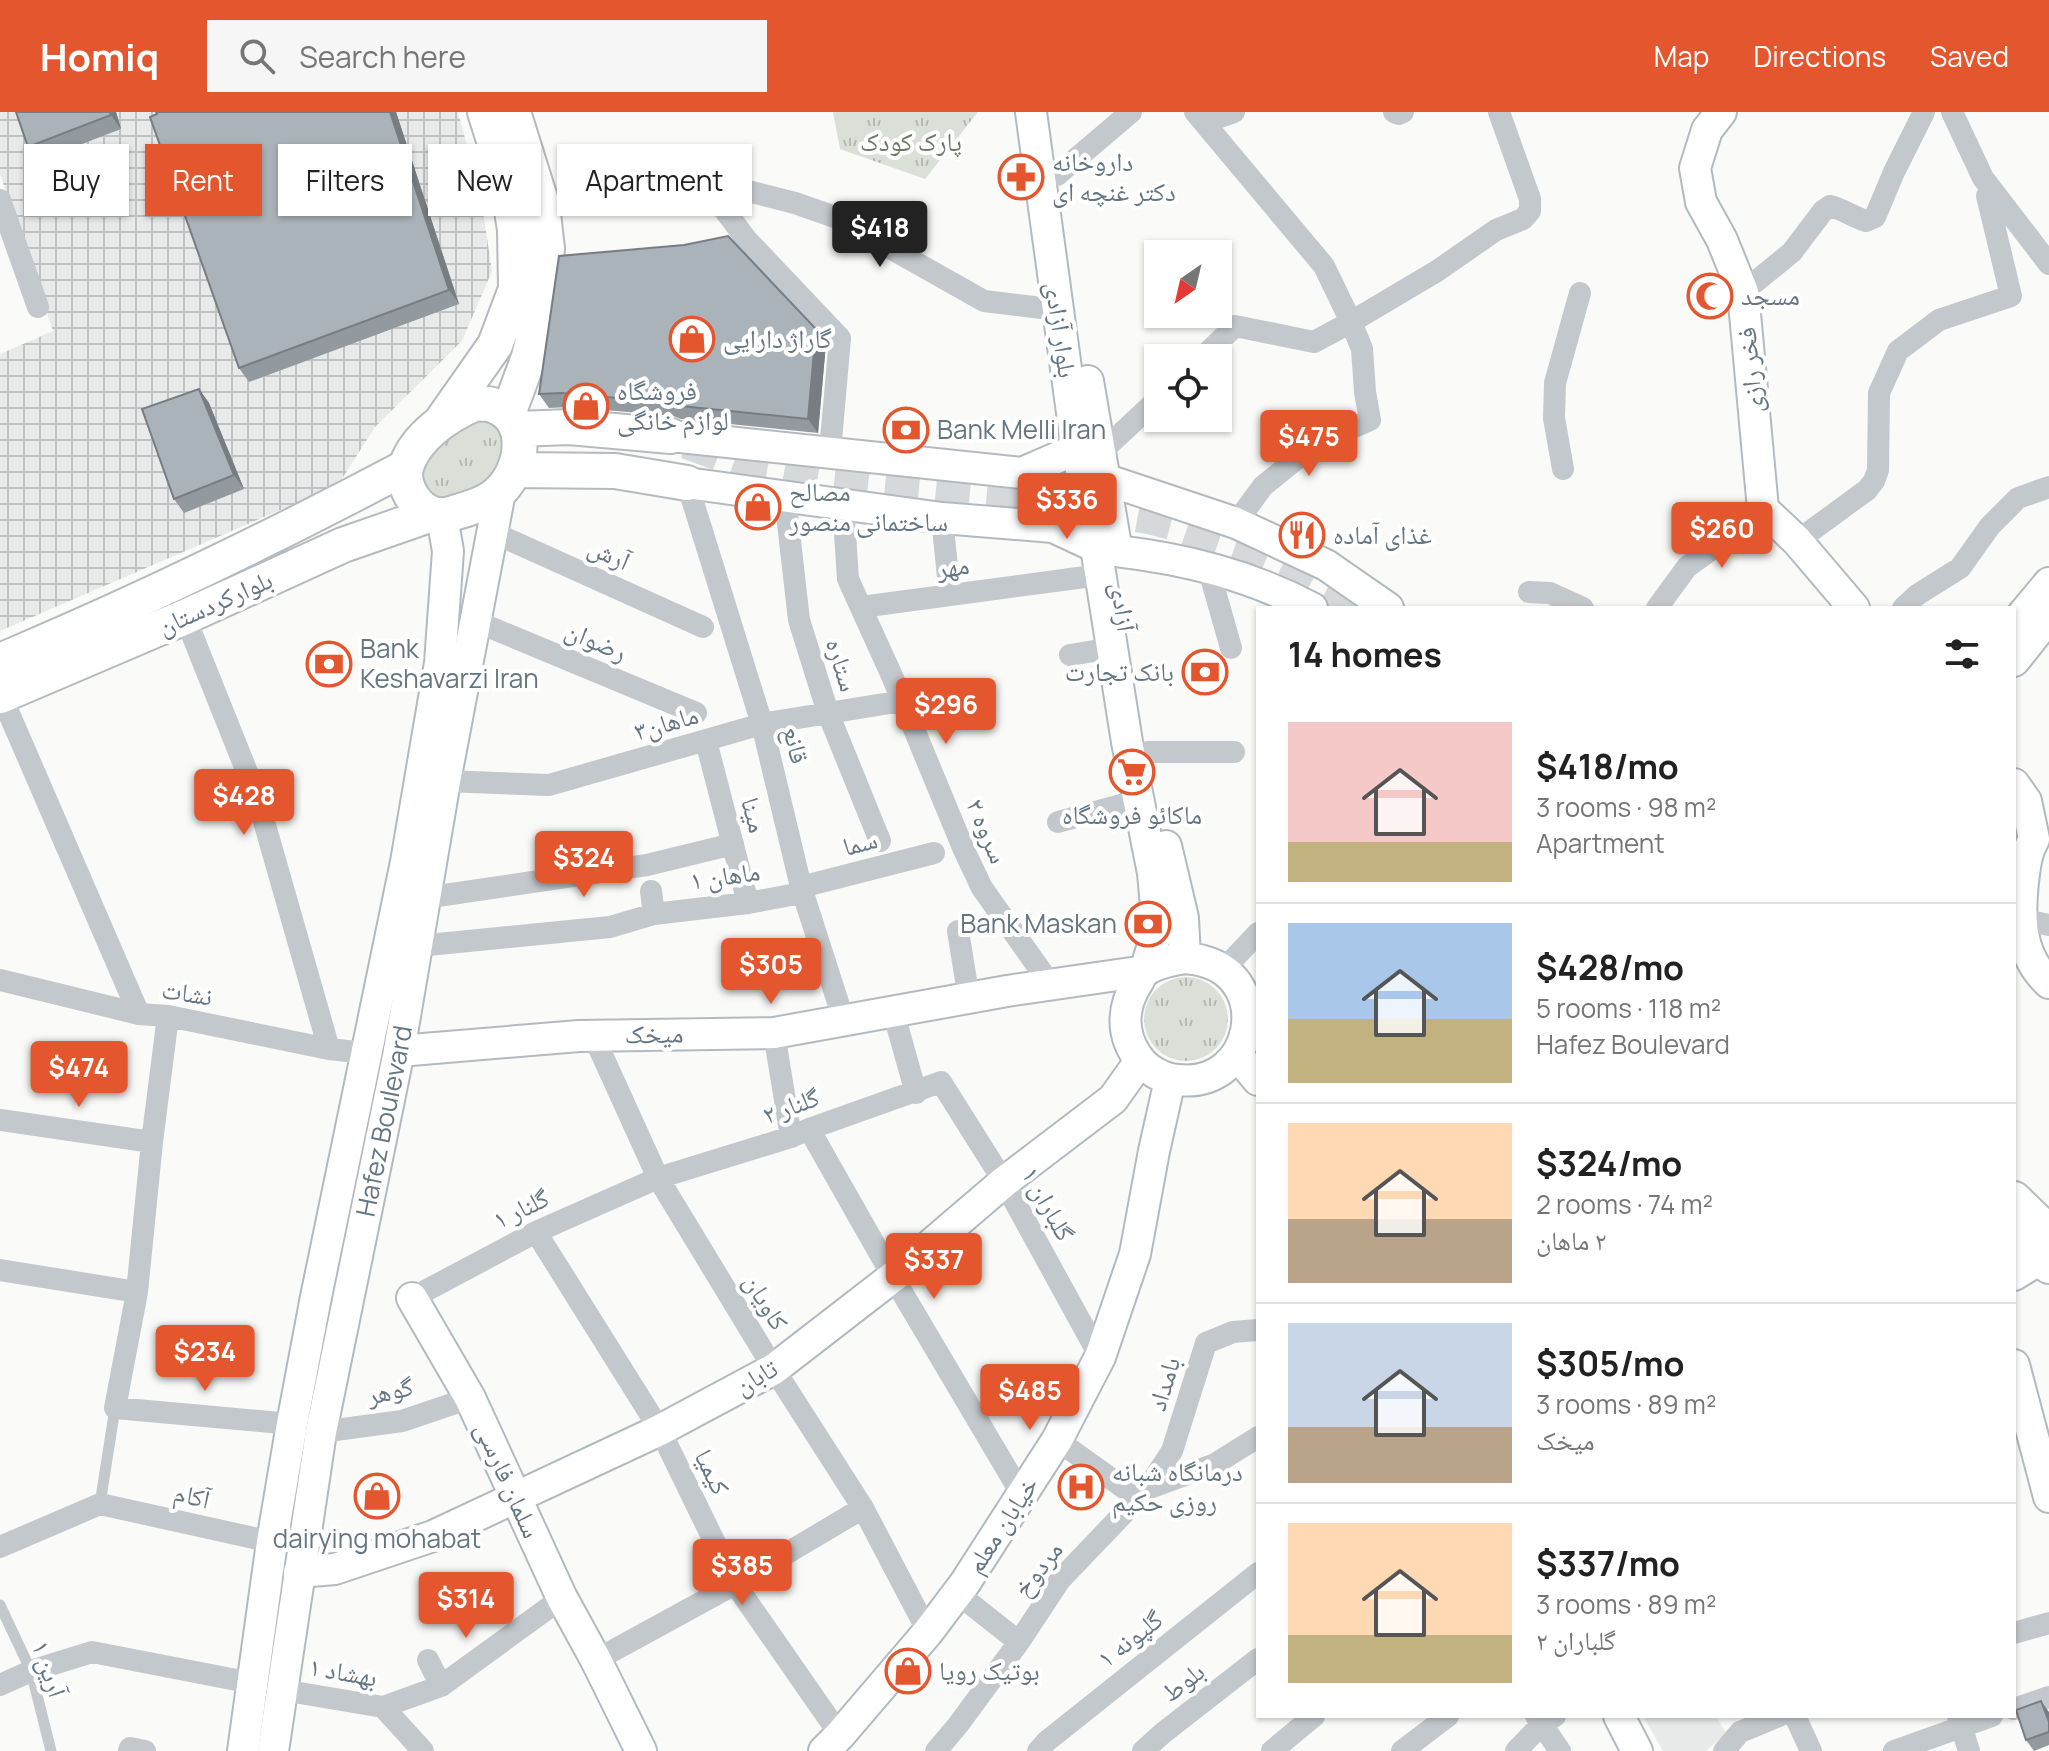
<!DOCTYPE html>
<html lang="en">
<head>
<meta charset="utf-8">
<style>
  body { margin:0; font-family:Manrope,"Noto Naskh Arabic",sans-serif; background:#f6f6f6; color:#222; height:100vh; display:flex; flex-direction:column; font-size:30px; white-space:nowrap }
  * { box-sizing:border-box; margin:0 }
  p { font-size:26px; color:#767676 }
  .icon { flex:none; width:44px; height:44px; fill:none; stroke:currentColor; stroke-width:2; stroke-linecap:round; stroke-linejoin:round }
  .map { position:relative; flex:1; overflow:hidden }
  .details { position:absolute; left:1256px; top:494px; width:760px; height:1112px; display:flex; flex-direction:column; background:#fff; border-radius:0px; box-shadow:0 2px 6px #0004 }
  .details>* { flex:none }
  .guide { position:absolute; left:24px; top:32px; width:760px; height:72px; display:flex; gap:16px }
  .needle { width:52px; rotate:214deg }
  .tools { position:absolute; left:1144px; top:128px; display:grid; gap:16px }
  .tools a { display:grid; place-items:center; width:88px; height:88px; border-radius:0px; background:#fff; box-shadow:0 2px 6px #0004; font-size:40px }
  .price { position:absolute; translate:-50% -68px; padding:0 18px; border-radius:8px; background:#e4572e; color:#fff; font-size:26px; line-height:52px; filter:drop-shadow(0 2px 4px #0008) }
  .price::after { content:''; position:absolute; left:50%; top:48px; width:24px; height:18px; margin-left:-12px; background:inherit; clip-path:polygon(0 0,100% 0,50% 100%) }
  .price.current { background:#222; color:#fff }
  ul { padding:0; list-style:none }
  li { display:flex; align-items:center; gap:24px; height:200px; padding:0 32px }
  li+li { border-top:2px solid #e0e0e0 }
  li span { display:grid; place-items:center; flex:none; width:224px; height:160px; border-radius:0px; color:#555 }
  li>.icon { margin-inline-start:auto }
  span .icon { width:96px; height:96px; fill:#fffc; stroke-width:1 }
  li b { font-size:34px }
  h2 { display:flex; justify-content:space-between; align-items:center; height:96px; padding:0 32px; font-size:34px }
  .pill { padding:0 28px; border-radius:0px; background:#fff; box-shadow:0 2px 6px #0004; font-size:28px; line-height:72px }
  .pill.current { background:#e4572e; color:#fff }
  header { display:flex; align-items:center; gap:48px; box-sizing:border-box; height:112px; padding:0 40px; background:#e4572e; color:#fff }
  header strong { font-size:38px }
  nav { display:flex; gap:44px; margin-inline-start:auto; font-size:28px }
  .search { width:560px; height:72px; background:#f6f6f6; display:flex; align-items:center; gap:20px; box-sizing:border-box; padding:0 28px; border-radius:0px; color:#767676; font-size:30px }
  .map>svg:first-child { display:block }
  .built { fill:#e8e9e9 }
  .industrial { fill:url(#industrial-grid) }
  .grass { fill:url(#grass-tufts) }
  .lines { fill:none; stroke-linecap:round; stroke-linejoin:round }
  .primary-tunnel { stroke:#d5d9db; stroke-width:34; stroke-dasharray:34 17; stroke-linecap:butt }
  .secondary-casing { stroke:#b3babf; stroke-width:34 }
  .primary-casing { stroke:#b5babe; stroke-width:38 }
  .lane { stroke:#c3c8cc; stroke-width:11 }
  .street { stroke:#c3c8cc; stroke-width:22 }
  .secondary { stroke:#fff; stroke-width:30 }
  .primary { stroke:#fff; stroke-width:34 }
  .wall { fill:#929a9f }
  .shaded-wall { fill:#777d82 }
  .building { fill:#aab3b9; stroke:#777d82; stroke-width:2 }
  .labels { text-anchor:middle; stroke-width:8; stroke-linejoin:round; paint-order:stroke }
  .park-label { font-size:26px; fill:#687a64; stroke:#fff }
  .poi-label { font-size:26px; fill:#657683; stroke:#fff; text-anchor:start }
  .street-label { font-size:26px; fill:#657683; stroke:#fff }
</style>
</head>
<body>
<header>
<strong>Homiq</strong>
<div class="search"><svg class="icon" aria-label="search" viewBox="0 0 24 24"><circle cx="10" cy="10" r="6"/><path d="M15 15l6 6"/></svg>Search here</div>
<nav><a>Map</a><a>Directions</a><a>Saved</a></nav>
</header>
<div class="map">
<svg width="2049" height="1639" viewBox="0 0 2049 1639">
  <defs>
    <pattern id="industrial-grid" width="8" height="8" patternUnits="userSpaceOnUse" patternTransform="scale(2)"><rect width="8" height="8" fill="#e8e9e9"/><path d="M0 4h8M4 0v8" fill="none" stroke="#c0c1c2"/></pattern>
    <pattern id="grass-tufts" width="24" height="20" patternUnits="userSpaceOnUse" patternTransform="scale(2)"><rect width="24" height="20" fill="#dadfd7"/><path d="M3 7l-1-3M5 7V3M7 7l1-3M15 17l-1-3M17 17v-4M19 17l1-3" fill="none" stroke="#b4b9b4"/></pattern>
  </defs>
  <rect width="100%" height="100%" fill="#fafaf8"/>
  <!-- built -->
  <path class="built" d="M1643 1604H1716L1726 1621 1706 1639H1663Z"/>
  <!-- industrial -->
  <path class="industrial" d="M0 0H458L481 86 492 159 462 229 375 315 338 373 0 519V242L53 219 0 62Z"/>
  <!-- grass -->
  <path class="grass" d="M833 0H978L925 67 840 37Z
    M477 306 491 308 506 323C504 332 503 346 499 355 489 371 458 392 439 385 434 383 428 376 424 372 420 331 446 325 477 306Z
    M1144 907a42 42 0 1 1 84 0a42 42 0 1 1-84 0Z"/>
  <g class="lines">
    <!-- primary-tunnel -->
    <path class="primary-tunnel" d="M687 330 755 355 825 368 1017 387H1049L1153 406 1179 413 1242 435 1292 457 1363 496"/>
    <!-- secondary casing -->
    <g class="secondary-casing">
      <g id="secondary">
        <path d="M1721 0 1707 18 1695 56 1701 90 1722 128 1743 180 1763 397 1797 429 1854 496"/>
        <path d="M1088 269 1116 434"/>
        <path d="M671 324 1022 361 1077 337"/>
        <path d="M1104 367 1236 411 1326 453 1388 496"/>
        <path d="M687 371 942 406 1053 415 1096 435"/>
        <path d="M1116 439C1186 447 1249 463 1312 496"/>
        <path d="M2014 513 2049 471"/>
        <path d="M2014 549 2049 505"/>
        <path d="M2014 672 2026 689 2034 727C2026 741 2025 754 2023 770 2019 808 2020 844 2049 871"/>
        <path d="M1166 734 1183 806 1185 846"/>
        <path d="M1185 846C1191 847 1197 847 1203 849 1275 868 1254 977 1178 968 1163 967 1146 958 1137 944 1121 921 1122 894 1138 870 1140 867 1141 862 1144 860 1154 851 1173 848 1185 846Z"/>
        <path d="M399 939 579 924 774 921 1007 879 1145 859 1158 816 1153 761 1127 630 1096 435 1077 337 1031 0"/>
        <path d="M1237 943 1258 968"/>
        <path d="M2014 1163 2040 1147"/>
        <path d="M412 1186 470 1286 562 1486 596 1548 641 1639"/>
        <path d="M2014 1253 2049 1385"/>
        <path d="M299 1460 335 1457 433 1424 660 1318 774 1257 893 1165 1004 1070 1113 987 1140 949"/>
        <path d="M1619 1604 1637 1639"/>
        <path d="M243 1639 272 1430 292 1312 316 1185 406 750 440 551 448 439 442 405"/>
        <path id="s1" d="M273 1639 321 1320 399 939 445 669 500 380"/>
        <path d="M824 1639 840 1623 928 1520 965 1471 1057 1328 1100 1245 1135 1142 1154 1039 1170 968"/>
      </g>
    </g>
    <!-- primary casing -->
    <g class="primary-casing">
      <path id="primary" d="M474 292C480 292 487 291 492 293 531 305 524 356 500 379 488 392 467 397 450 402 424 410 398 377 407 352 417 324 448 303 474 292Z
        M508 302 529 245 541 194 547 137 542 93 513 0
        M443 307 495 233 516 177 515 118 508 72 485 0
        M518 317 569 315 671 324
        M517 358 615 359 687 371
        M0 549C138 491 274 425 406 355
        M0 584 185 505 343 433 432 402
        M2014 1087 2049 1121
        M2014 1123 2049 1154"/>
    </g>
    <!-- lane -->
    <path class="lane" d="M100 1392 115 1296
      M0 1493 31 1559 51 1639"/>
    <!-- street -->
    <path class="street" d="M1195 0 1324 154 1351 210 1362 237 1365 280 1370 308 1314 333 1263 374 1236 411
      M1394 0 1399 2 1403 0
      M1952 0 1983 66 2049 152
      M1205 10 1234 0
      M1057 63 1131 0
      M701 67 795 91 835 105 984 189 1050 197 1058 195
      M0 88 38 195
      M542 93 662 65 701 67 747 128 840 226 830 340
      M1743 180 1792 140 1823 99 1830 94C1843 97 1853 105 1866 109L1875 105 1894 60 1924 0
      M1202 246 1235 214 1314 230 1351 210 1437 159 1496 118 1523 107 1530 99V87L1499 0
      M1100 341 1158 287
      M1563 357 1554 306 1555 271 1580 181
      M687 371 762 612 801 775 844 909
      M785 385 799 508 828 601 880 729
      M843 392 848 467 892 564 964 738 982 776 1051 873
      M942 406 948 465
      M492 420 703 515
      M1797 429 1867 378 1874 369 1878 358 1879 281 1898 239 1939 208 2011 184 1987 84
      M1208 455 1231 536
      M1529 480 1550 481 1583 496
      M861 495 1100 463
      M1657 496 1687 455 1738 418 1763 397
      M1903 496 1917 483 1960 456 1990 414 2018 386 2049 375
      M185 505 257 685 329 937
      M475 509 696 601
      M1070 543 1112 536
      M1 583 139 902
      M706 629 748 791
      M1148 640H1234
      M445 669 549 673 762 612 902 589
      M1058 710 1139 688
      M801 775 934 741
      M651 779 654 802
      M424 786 647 753 733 732
      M2020 807 2049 813
      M958 819 969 887
      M418 834 610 815 654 802 748 791 802 781
      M1223 858 1258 821
      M0 868 139 902 168 904 329 937 366 941
      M893 899 916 981
      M168 904 152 1030 137 1180 115 1296 292 1312
      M774 921 791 1025
      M593 923 658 1066 774 1257 863 1396 928 1520
      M0 1008 152 1030
      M809 1017 893 1165 1022 1383
      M536 1120 660 1318 735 1472 840 1623
      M0 1158 137 1180
      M412 1186 536 1120 658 1066 791 1025 809 1017 941 970 1004 1070 1100 1245
      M321 1320 402 1309 470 1286
      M1057 1328 1138 1386
      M1147 1377 1172 1339 1206 1231 1233 1220 1258 1218
      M0 1435 100 1392 272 1430
      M967 1489 1019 1530
      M2014 1521 2049 1511
      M428 1548 441 1574
      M596 1548 735 1472 863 1396
      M0 1573 31 1559 92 1540 252 1571
      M282 1578 383 1595 423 1639
      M383 1595 441 1574 562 1486
      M2014 1597 2049 1585
      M1536 1604 1560 1639
      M1795 1604 1811 1639
      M1958 1604 1969 1639
      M129 1639 130 1636 145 1639
      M936 1639 958 1613 1019 1530 1060 1468 1147 1377 1215 1352 1258 1325
      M1038 1639 1047 1629 1258 1461
      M1143 1639 1163 1621 1258 1547
      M1272 1639 1314 1604
      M1402 1639 1448 1604
      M1516 1639 1542 1612 1555 1604
      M1724 1639 1740 1620 1779 1604
      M1894 1639 1992 1604"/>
    <!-- secondary -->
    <use href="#secondary" class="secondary"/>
    <!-- primary -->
    <use href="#primary" class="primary"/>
  </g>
  <!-- wall -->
  <path class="wall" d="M116 0 121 17 38 49 28 35Z
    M396 0 459 192 249 270 239 256 157 2Z
    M816 217 826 231 818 321 681 307 673 304 571 295 549 296 539 282Z
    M199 277 209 291 244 377 184 401 174 387Z
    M2049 1600V1633L2034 1639 2026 1628Z"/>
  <!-- shaded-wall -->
  <path class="shaded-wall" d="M110 0H116L121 17 111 3Z
    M390 0H396L459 192 449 178Z
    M816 217 826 231 818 321 808 307Z
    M199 277 209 291 244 377 234 363Z
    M2041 1589 2049 1600V1610Z"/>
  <!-- building -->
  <path class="building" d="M16 0H110L111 3 28 35Z
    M156 0H390L449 178 239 256 150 5 157 2Z
    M728 124 816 217 808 307 671 293 663 290 561 281 539 282 559 144 684 133Z
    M199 277 234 363 174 387 142 297Z
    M2041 1589 2049 1610V1620L2026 1628 2016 1598Z"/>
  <!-- icons -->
  <defs>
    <g id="pharmacy-ring" transform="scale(2.3)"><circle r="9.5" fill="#fff" stroke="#e4572e" stroke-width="1.5"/><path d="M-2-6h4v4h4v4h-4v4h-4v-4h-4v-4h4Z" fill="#e4572e"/></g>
    <g id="mosque-ring" transform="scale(2.3)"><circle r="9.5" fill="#fff" stroke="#e4572e" stroke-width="1.5"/><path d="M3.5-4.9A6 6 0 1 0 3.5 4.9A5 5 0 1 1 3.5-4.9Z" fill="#e4572e"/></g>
    <g id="shop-ring" transform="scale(2.3)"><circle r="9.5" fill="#fff" stroke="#e4572e" stroke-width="1.5"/><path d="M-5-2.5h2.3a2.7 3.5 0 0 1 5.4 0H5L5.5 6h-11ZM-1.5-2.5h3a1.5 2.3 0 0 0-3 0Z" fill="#e4572e"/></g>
    <g id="bank-ring" transform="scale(2.3)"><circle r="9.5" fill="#fff" stroke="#e4572e" stroke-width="1.5"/><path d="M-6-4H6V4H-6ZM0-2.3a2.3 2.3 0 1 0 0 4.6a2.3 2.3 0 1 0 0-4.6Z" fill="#e4572e"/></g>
    <g id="restaurant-ring" transform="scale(2.3)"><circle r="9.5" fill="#fff" stroke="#e4572e" stroke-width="1.5"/><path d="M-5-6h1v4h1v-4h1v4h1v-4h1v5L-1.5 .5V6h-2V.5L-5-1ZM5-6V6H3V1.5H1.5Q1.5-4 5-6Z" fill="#e4572e"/></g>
    <g id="supermarket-ring" transform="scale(2.3)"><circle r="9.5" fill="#fff" stroke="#e4572e" stroke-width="1.5"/><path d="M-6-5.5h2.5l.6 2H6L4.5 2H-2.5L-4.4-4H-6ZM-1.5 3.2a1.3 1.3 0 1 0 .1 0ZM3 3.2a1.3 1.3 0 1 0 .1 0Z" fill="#e4572e"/></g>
    <g id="hospital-ring" transform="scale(2.3)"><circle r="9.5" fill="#fff" stroke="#e4572e" stroke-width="1.5"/><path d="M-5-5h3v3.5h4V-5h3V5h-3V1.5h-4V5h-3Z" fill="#e4572e"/></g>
  </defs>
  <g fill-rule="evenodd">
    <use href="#pharmacy-ring" x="1021" y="65"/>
    <use href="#mosque-ring" x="1710" y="184"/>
    <use href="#shop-ring" x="692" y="227"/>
    <use href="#shop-ring" x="586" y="294"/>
    <use href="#bank-ring" x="906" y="318"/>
    <use href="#shop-ring" x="758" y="395"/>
    <use href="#restaurant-ring" x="1302" y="423"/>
    <use href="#bank-ring" x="329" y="552"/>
    <use href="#bank-ring" x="1205" y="560"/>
    <use href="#supermarket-ring" x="1132" y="660"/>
    <use href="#bank-ring" x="1148" y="812"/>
    <use href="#hospital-ring" x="1081" y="1375"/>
    <use href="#shop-ring" x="377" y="1384"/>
    <use href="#shop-ring" x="908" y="1559"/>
  </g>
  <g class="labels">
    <!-- park labels -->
    <g class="park-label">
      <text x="911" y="39">پارک کودک</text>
    </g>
    <!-- poi labels -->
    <g class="poi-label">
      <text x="1052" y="59">داروخانه<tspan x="1052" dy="30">دکتر غنچه ای</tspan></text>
      <text x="1741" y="193">مسجد</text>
      <text x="723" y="236">گاراژ دارایی</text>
      <text x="617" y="288">فروشگاه<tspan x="617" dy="30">لوازم خانگی</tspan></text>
      <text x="937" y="327">Bank Melli Iran</text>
      <text x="789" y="389">مصالح<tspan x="789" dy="30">ساختمانی منصور</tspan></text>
      <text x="1333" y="432">غذای آماده</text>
      <text x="360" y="546">Bank<tspan x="360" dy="30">Keshavarzi Iran</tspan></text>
      <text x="1174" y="569" text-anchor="end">بانک تجارت</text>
      <text x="1132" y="712" text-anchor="middle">ماکائو فروشگاه</text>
      <text x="1117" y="821" text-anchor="end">Bank Maskan</text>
      <text x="1112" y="1369">درمانگاه شبانه<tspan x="1112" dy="30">روزی حکیم</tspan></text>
      <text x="377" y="1436" text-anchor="middle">dairying mohabat</text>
      <text x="939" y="1568">بوتیک رویا</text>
    </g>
    <!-- street labels -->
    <g class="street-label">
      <text transform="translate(1061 218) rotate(82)" y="9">بلوار آزادی</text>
      <text transform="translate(1750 258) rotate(-95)" y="9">فخر رازی</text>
      <text transform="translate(609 442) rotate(24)" y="9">آرش</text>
      <text transform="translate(953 455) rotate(-8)" y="9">مهر</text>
      <text transform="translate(215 491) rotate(-24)" y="9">بلوارکردستان</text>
      <text transform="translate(1123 495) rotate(82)" y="9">آزادی</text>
      <text transform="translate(596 529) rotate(23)" y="9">رضوان</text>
      <text transform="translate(842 553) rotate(73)" y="9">ستاره</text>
      <text transform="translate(666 611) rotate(-16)" y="9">ماهان۳</text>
      <text transform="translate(796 633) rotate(77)" y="9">قانع</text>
      <text transform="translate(754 703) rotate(75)" y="9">مینا</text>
      <text transform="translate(987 719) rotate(67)" y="9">سروه ۲</text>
      <text transform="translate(860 731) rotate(-15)" y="9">سما</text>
      <text transform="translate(725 764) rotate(-8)" y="9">ماهان ۱</text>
      <text transform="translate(187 881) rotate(9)" y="9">نشات</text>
      <text transform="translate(654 922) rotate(-1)" y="9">میخک</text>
      <text transform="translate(791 994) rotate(-20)" y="9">گلنار ۲</text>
      <text dy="9" stroke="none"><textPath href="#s1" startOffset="640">Hafez Boulevard</textPath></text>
      <text transform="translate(1048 1092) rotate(61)" y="9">گلباران ۱</text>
      <text transform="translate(521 1097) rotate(-26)" y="9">گلنار ۱</text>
      <text transform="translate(766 1190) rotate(59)" y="9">کاویان</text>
      <text transform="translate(756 1265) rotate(-30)" y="9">تابان</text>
      <text transform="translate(1164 1272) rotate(-73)" y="9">بامداد</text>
      <text transform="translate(390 1279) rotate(-13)" y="9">گوهر</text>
      <text transform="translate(712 1360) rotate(64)" y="9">کیمیا</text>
      <text transform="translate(508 1368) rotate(66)" y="9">سلمان فارسی</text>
      <text transform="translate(192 1384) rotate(13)" y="9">آکام</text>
      <text transform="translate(1002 1413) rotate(-57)" y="9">خیابان معلم</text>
      <text transform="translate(1038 1457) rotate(-52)" y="9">مردوخ</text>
      <text transform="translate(1130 1527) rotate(-38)" y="9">گلپونه ۱</text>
      <text transform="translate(49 1557) rotate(71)" y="9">آرین ۱</text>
      <text transform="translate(343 1560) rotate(10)" y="9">بهشاد ۱</text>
      <text transform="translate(1183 1570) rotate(-38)" y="9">بلوط</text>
    </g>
  </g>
</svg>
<div class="tools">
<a><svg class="needle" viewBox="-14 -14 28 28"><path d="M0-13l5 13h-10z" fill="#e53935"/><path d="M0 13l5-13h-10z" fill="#767676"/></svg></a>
<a><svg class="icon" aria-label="locate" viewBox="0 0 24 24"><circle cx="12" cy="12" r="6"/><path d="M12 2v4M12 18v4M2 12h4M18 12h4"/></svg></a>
</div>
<b class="price current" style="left:880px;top:157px">$418</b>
<b class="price" style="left:1309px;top:366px">$475</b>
<b class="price" style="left:1067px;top:429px">$336</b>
<b class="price" style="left:1722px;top:458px">$260</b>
<b class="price" style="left:946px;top:634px">$296</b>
<b class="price" style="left:244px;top:725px">$428</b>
<b class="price" style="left:584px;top:787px">$324</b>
<b class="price" style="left:771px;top:894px">$305</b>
<b class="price" style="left:79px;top:997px">$474</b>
<b class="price" style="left:934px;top:1189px">$337</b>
<b class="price" style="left:205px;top:1281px">$234</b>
<b class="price" style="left:1030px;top:1320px">$485</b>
<b class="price" style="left:742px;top:1495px">$385</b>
<b class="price" style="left:466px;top:1528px">$314</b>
<div class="guide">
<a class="pill">Buy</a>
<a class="pill current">Rent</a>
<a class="pill">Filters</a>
<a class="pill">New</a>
<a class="pill">Apartment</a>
</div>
<section class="details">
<h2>14 homes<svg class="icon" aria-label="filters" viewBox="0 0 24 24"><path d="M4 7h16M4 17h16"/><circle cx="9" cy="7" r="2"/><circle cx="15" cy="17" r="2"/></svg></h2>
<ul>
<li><span style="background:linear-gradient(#f6c9c9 75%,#c2b280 0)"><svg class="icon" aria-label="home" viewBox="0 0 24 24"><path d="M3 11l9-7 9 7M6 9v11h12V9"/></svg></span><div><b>$418/mo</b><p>3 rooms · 98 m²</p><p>Apartment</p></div></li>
<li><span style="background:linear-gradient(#a9c7e8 60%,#c2b280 0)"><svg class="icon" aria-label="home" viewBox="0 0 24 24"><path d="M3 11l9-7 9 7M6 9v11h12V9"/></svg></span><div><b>$428/mo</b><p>5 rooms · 118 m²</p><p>Hafez Boulevard</p></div></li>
<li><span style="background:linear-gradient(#ffd9b3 60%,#b9a48a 0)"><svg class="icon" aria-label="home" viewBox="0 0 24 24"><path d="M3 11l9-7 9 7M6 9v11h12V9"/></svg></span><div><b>$324/mo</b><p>2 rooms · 74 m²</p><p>٢ ماهان</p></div></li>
<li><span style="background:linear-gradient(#c9d6e8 65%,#b9a48a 0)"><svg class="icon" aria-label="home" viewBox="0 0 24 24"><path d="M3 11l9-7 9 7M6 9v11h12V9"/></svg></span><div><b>$305/mo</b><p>3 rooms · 89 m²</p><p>میخک</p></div></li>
<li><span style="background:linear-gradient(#ffd9b3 70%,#c2b280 0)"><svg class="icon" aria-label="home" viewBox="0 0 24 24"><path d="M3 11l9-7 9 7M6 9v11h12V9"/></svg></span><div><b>$337/mo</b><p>3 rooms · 89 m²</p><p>گلباران ۲</p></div></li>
</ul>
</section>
</div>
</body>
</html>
